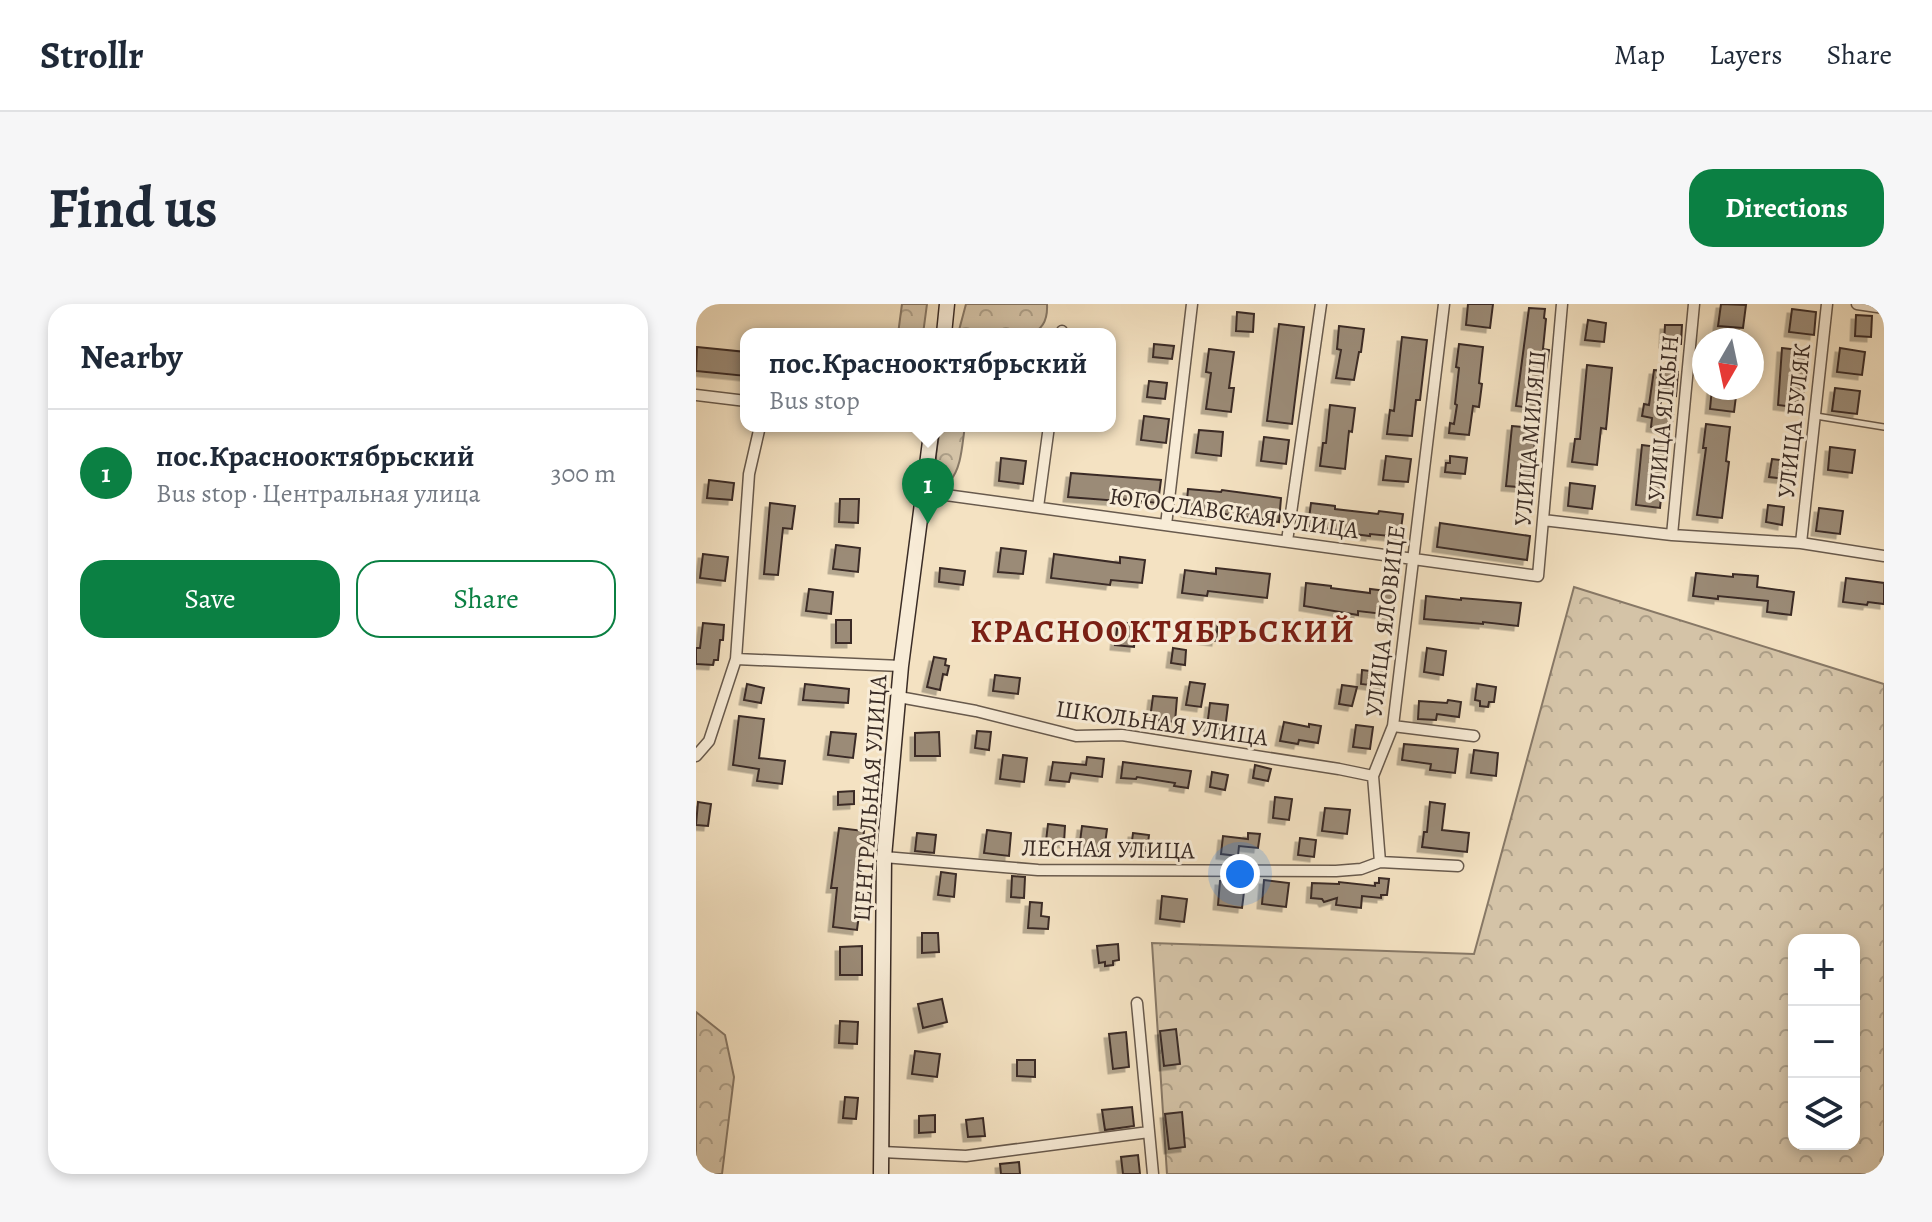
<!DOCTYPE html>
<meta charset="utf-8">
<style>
body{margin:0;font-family:Alegreya,serif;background:#f6f6f7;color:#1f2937}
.controls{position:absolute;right:24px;bottom:24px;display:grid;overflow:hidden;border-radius:16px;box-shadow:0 4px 12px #0003}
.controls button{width:72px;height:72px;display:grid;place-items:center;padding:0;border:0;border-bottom:2px solid #e0e1e3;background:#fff;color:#1f2937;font:40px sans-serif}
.compass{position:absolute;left:996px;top:24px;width:72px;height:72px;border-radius:50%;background:#fff;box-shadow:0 4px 12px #0003;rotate:189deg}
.you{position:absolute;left:544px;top:570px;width:28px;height:28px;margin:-20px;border:6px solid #fff;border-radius:50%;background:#1a73e8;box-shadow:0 0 0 12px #1a73e833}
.badge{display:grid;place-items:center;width:52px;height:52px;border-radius:50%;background:#0b8043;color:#fff;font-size:26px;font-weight:700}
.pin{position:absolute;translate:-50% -66px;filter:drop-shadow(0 2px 4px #0008)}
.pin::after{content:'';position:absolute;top:42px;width:28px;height:24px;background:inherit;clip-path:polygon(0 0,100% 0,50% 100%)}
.popup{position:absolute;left:44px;top:24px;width:376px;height:104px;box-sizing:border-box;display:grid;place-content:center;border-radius:16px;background:#fff;filter:drop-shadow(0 2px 6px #0005);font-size:26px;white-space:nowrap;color:#747a83}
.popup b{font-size:30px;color:#1f2937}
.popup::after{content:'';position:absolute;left:50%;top:100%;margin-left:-16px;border:16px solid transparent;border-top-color:#fff}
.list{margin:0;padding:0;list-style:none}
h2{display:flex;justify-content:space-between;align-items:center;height:104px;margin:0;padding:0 32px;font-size:34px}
h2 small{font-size:26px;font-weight:400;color:#747a83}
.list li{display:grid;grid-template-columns:52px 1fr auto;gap:24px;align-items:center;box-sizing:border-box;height:128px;padding:0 32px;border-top:2px solid #e0e1e3}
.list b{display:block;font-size:30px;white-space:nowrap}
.list p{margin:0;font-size:26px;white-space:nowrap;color:#747a83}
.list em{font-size:26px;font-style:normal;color:#747a83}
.actions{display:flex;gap:16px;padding:24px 32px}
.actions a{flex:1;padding:18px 0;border:2px solid #0b8043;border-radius:24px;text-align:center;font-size:28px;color:#0b8043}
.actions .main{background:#0b8043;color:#fff}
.icon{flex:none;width:44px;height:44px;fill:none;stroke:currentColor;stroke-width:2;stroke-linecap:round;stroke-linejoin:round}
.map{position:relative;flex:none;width:1188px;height:870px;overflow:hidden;border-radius:24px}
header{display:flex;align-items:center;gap:48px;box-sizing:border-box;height:112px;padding:0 40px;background:#fff;border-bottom:2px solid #e0e1e3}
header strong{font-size:38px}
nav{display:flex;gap:44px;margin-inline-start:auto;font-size:28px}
.intro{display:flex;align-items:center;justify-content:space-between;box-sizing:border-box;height:192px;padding:0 48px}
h1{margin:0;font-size:56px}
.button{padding:20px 36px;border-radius:24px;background:#0b8043;color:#fff;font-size:28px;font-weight:700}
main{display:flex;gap:48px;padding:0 48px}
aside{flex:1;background:#fff;border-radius:24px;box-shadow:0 4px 12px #0003}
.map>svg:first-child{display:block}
.forest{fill:url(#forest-crowns);stroke:#877866;stroke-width:2;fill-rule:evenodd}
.building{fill:#9b8b77;stroke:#3a2c26;stroke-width:2;filter:url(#shadow)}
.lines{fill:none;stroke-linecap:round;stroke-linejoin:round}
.lane-casing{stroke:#685a4d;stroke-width:8}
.street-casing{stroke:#685a4d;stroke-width:13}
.secondary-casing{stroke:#3a2c26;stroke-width:17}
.lane{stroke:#f8ecd7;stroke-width:5}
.street{stroke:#f8ecd7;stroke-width:10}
.secondary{stroke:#f8ecd7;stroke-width:14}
.labels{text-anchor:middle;stroke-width:6;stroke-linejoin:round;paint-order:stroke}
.street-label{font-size:24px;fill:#3a2c26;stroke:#f8ecd7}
.district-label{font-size:32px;font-weight:bold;letter-spacing:2px;fill:#7a1f14;stroke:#f8ecd7}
</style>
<header>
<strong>Strollr</strong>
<nav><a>Map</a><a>Layers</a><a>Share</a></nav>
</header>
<div class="intro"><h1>Find us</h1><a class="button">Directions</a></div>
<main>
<aside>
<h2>Nearby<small></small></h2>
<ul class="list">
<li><span class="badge">1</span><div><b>пос.Краснооктябрьский</b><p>Bus stop · Центральная улица</p></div><em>300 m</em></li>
</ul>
<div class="actions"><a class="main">Save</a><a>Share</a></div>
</aside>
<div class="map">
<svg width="1188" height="870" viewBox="0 0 1188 870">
<defs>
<pattern id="forest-crowns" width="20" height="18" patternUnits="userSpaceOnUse" patternTransform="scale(2)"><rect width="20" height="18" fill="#d4c3a7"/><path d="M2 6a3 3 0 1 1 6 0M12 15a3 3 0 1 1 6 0" fill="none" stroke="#ad9f88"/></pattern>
<filter id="shadow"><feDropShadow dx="-4.5" dy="4.5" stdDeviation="0" flood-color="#0004"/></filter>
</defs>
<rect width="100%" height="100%" fill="#f4e2c2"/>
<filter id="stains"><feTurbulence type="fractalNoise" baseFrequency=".0025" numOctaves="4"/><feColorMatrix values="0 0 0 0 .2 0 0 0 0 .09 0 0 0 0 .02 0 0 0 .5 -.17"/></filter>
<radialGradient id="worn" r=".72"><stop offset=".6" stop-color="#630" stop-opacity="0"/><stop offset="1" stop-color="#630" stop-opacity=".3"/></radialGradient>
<path class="forest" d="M206,0H231L227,30H202Z
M270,0H351C353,36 321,35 295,26L284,30H262Z
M245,122H269C266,140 266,163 254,177L244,174C236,157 242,139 245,122Z
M878,283L1188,380V870H471L456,639L778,650ZM1098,636H1158V840H1098Z
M0,708L29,731L38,773L26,870H0Z"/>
<path class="building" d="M772,0H797L794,24L770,21Z
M1025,0L1050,1L1047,24L1022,22Z
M833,4L849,5L848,14L850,15L847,45L853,46L844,105L820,102Z
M1096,5L1120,8L1118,31L1093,28Z
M541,8L558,10L557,28L540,27Z
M1160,11L1176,12L1175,33L1159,32Z
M892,16L910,19L908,38L889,36Z
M583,20L608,23L596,120L571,117Z
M969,21H986L985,40L968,39Z
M643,22L668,25L665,48H663L658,76L640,74L645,46L641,45Z
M706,33L731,36L724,96H720L716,132L691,130L694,106L698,107Z
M458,40L478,42L476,55L457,53Z
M763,40L787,43L783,79L786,80L783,103L777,102L773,131L753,129L754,119L758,120L761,101L759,100L763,64L760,63Z
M1,43L50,48V72L0,67Z
M1086,44L1111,47L1106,104L1082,101Z
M1144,44L1169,48L1166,71L1141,68Z
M513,45L538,48L533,84H538L535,108L510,105L515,69L510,68Z
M891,61L916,64L910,125L905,124L901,161L876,158L879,135H884Z
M958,66L982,68L980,92L966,90L963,109L977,111L975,126L955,123L956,114L946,112L948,100L953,101Z
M453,77L471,79L469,95L451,93Z
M1016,84H1041L1038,108L1014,105Z
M1139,84L1164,87L1161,110L1136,107Z
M634,101L659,104L656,128L653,127L649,165L624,162L627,139H630Z
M448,112L473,115L470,139L445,136Z
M1010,120L1034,123L1030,157L1033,158L1026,214L1001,211L1010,144H1007Z
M816,122L840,124L835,184L810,182Z
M503,126L527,128L525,152L500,149Z
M568,133L593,136L590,160L565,157Z
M946,141L970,144L964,204L940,201Z
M1134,143L1159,146L1156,169L1132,166Z
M690,152L715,155L712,178L687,176Z
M754,152L771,154L769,170L749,168L750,159H754Z
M305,154L330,157L327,180L303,177Z
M1076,155L1093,157L1091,175L1073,173Z
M375,169L465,176L462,199L423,195V197L372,193Z
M13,176L38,179L36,196L11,194Z
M874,179L899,182L896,205L872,202Z
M492,185L525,188L526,186L585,194L583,218L514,208V211L490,208Z
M144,195H163L162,219L143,218Z
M74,199L99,202L96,225L87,224L82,271L68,270Z
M615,199L639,202V205L682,210L683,207L707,210L704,233L674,230V232L650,229V227L612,222Z
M1072,201L1088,203L1086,221L1070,218Z
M1123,204L1147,207L1144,230L1120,227Z
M744,219L834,232L831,256L741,243Z
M140,241L164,244L162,268L137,265Z
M305,244L330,247L327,270L302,268Z
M7,250L32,253L29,277L4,274Z
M358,250L424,259V253L449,256L446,279L415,276L414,281L355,274Z
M244,264L269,267L267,281L243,278Z
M520,264L574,270L571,294L512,287L511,292L486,289L489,266L520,270Z
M1000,269L1037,273V270L1062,272L1061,283L1098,288L1095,311L1071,308L1072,297L1022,292V295L997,292Z
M1150,274L1188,279V300L1172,298L1171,301L1147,298Z
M610,279L635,282V284L674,289V285L699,288L696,311L662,307V311L608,302Z
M113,285L137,288L135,310L110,307Z
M730,292L765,296V294L825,299L822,322L787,318V320L728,315Z
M140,316H155V339H140Z
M507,316L522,318L520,337L505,335Z
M422,318L440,320L438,343L419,341Z
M7,319L28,321L27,336H24L22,356H18L17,361L0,360V344H4Z
M477,344L490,346L489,361L475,359Z
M731,344L750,347L747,371L728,368Z
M238,353L250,355L249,361L253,362L251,371L247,370L244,386L231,383Z
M666,366L691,369L689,383L665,380Z
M299,371L324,374L322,390L297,387Z
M494,378L509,380L505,403L490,401Z
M51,380L68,384L65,399L48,396Z
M109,380L153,385L152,399L107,396Z
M781,380L800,383L798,398H793L792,403L784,402V397L779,396Z
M646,381L661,383L656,402L643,400Z
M457,392L481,394L479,418L454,415Z
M752,396L765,398L763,413L741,410L740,416L722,415L723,397L751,399Z
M514,399L532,401L529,425L511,423Z
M43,412L68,415L63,454L89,457L86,480L61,477L63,465L37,461Z
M588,418L613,423V420L625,422L622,439L603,436L602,440L584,437Z
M660,421L677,423L674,445L657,443Z
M281,427L295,428L293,446L279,444Z
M135,428L160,430L157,454L132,451Z
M243,428L244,452H219V429Z
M708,440L762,445L759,469L734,466L735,460L706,456Z
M778,446L802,449L800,472L775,469Z
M307,451L331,454L328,478L304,475Z
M391,453L408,455L406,473L375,469L373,478L354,476L357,458L390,461Z
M427,458L495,467L492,484L478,482L479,479L441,473L440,475L425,474Z
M559,461L575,465L572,477L557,474Z
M516,468L532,471L529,486L514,483Z
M158,487V500L142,501V488Z
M579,493L596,495L593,516L577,514Z
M2,498L15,500L12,522L0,521Z
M734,498L749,500L746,526L773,529L771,548L726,543L728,528H731Z
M629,504L654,506L651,530L626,527Z
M352,520L369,522L368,539L350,537Z
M386,522L411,525L408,548L383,546Z
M143,524L168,527L158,602L164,603L161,626L137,623L141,584H135Z
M291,526L315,529L313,552L288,549Z
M221,529L240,531L238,549L219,547Z
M437,529L453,531L451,547L435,545Z
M552,529L564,530L562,544L543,542L542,552L525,550L527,532L552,535Z
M604,534L620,536L618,553L602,551Z
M245,568L260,570L258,593L242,591Z
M316,572L329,573L328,594L315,593Z
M683,574L693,575L691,591H685V594L666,592L665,604L640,601L641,594L628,598L626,595L615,594L616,579L643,580V578L679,582V579H683Z
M568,576L593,579L590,603L566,600Z
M524,577L549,580L546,604L522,601Z
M466,592L491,595L488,618L464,615Z
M334,598L346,599L345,612L353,613L352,625L332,624Z
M226,629H242L243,648L226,649Z
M422,640L423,656L417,657V661L409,662V658L403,659L401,642Z
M166,642V671H144V643Z
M246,695L251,718L227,724L222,700Z
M144,717L162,718L161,740L143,739Z
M480,725L484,760L468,762L464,727Z
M430,728L433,763L417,765L413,730Z
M219,747L244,750L241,773L216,770Z
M321,756H339V773L321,772Z
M149,793L162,794L160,815L147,814Z
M436,803L438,822L409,826L406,806Z
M486,808L489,843L473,845L469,810Z
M239,811V828L223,829V812Z
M287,814L289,832L272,833L270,816Z
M442,851L444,870H427L425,853Z
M323,858L324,870H305L304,860Z"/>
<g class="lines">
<defs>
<path id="lane" d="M1120,112L1188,123"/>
<path id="street" d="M1161,0L1188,4
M366,30V27
M0,91L50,97
M228,188L842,272L866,0
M342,203L353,122
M847,216L976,231L1105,239L1188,252
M470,221L496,0
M976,231L998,0
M591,237L625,0
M1105,239L1131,0
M40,355L205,362
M203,393L280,407L380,432L426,431L643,465L677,472
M697,422L778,432
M0,452L13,437L40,355L53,170L64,122
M188,553L342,566L640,567L665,565L684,558L762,562
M684,558L677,472L697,422L748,0
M441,699L457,870
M186,848L270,852L453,828"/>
<path id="secondary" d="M248,30L251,0
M185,870L188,553L205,362L236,122"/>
</defs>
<use href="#lane" class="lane-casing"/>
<use href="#street" class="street-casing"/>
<use href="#secondary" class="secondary-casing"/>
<use href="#lane" class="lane"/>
<use href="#street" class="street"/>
<use href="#secondary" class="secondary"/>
</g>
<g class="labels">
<g class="street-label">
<text transform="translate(967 114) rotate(-85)" y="8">УЛИЦА ЯЛКЫН</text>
<text transform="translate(1098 117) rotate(-84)" y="8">УЛИЦА БУЛЯК</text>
<text transform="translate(834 134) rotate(-85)" y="8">УЛИЦА МИЛЯШ</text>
<text transform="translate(538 209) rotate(8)" y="8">ЮГОСЛАВСКАЯ УЛИЦА</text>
<text transform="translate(689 317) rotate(-83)" y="8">УЛИЦА ЯЛОВИЦЕ</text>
<text transform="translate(466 419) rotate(8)" y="8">ШКОЛЬНАЯ УЛИЦА</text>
<text transform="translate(174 494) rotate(-86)" y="8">ЦЕНТРАЛЬНАЯ УЛИЦА</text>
<text transform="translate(412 545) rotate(1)" y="8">ЛЕСНАЯ УЛИЦА</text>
</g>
<g class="district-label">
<text x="467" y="338">КРАСНООКТЯБРЬСКИЙ</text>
</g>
</g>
<rect width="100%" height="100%" filter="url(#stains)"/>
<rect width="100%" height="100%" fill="url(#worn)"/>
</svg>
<div class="controls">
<button>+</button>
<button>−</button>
<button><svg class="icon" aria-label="layers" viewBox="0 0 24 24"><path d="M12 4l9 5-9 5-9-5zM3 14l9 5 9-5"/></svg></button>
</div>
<svg class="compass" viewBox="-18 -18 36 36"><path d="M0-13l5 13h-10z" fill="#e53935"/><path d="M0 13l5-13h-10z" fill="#747a83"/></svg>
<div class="you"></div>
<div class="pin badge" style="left:232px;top:220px">1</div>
<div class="popup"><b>пос.Краснооктябрьский</b>Bus stop</div>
</div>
</main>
